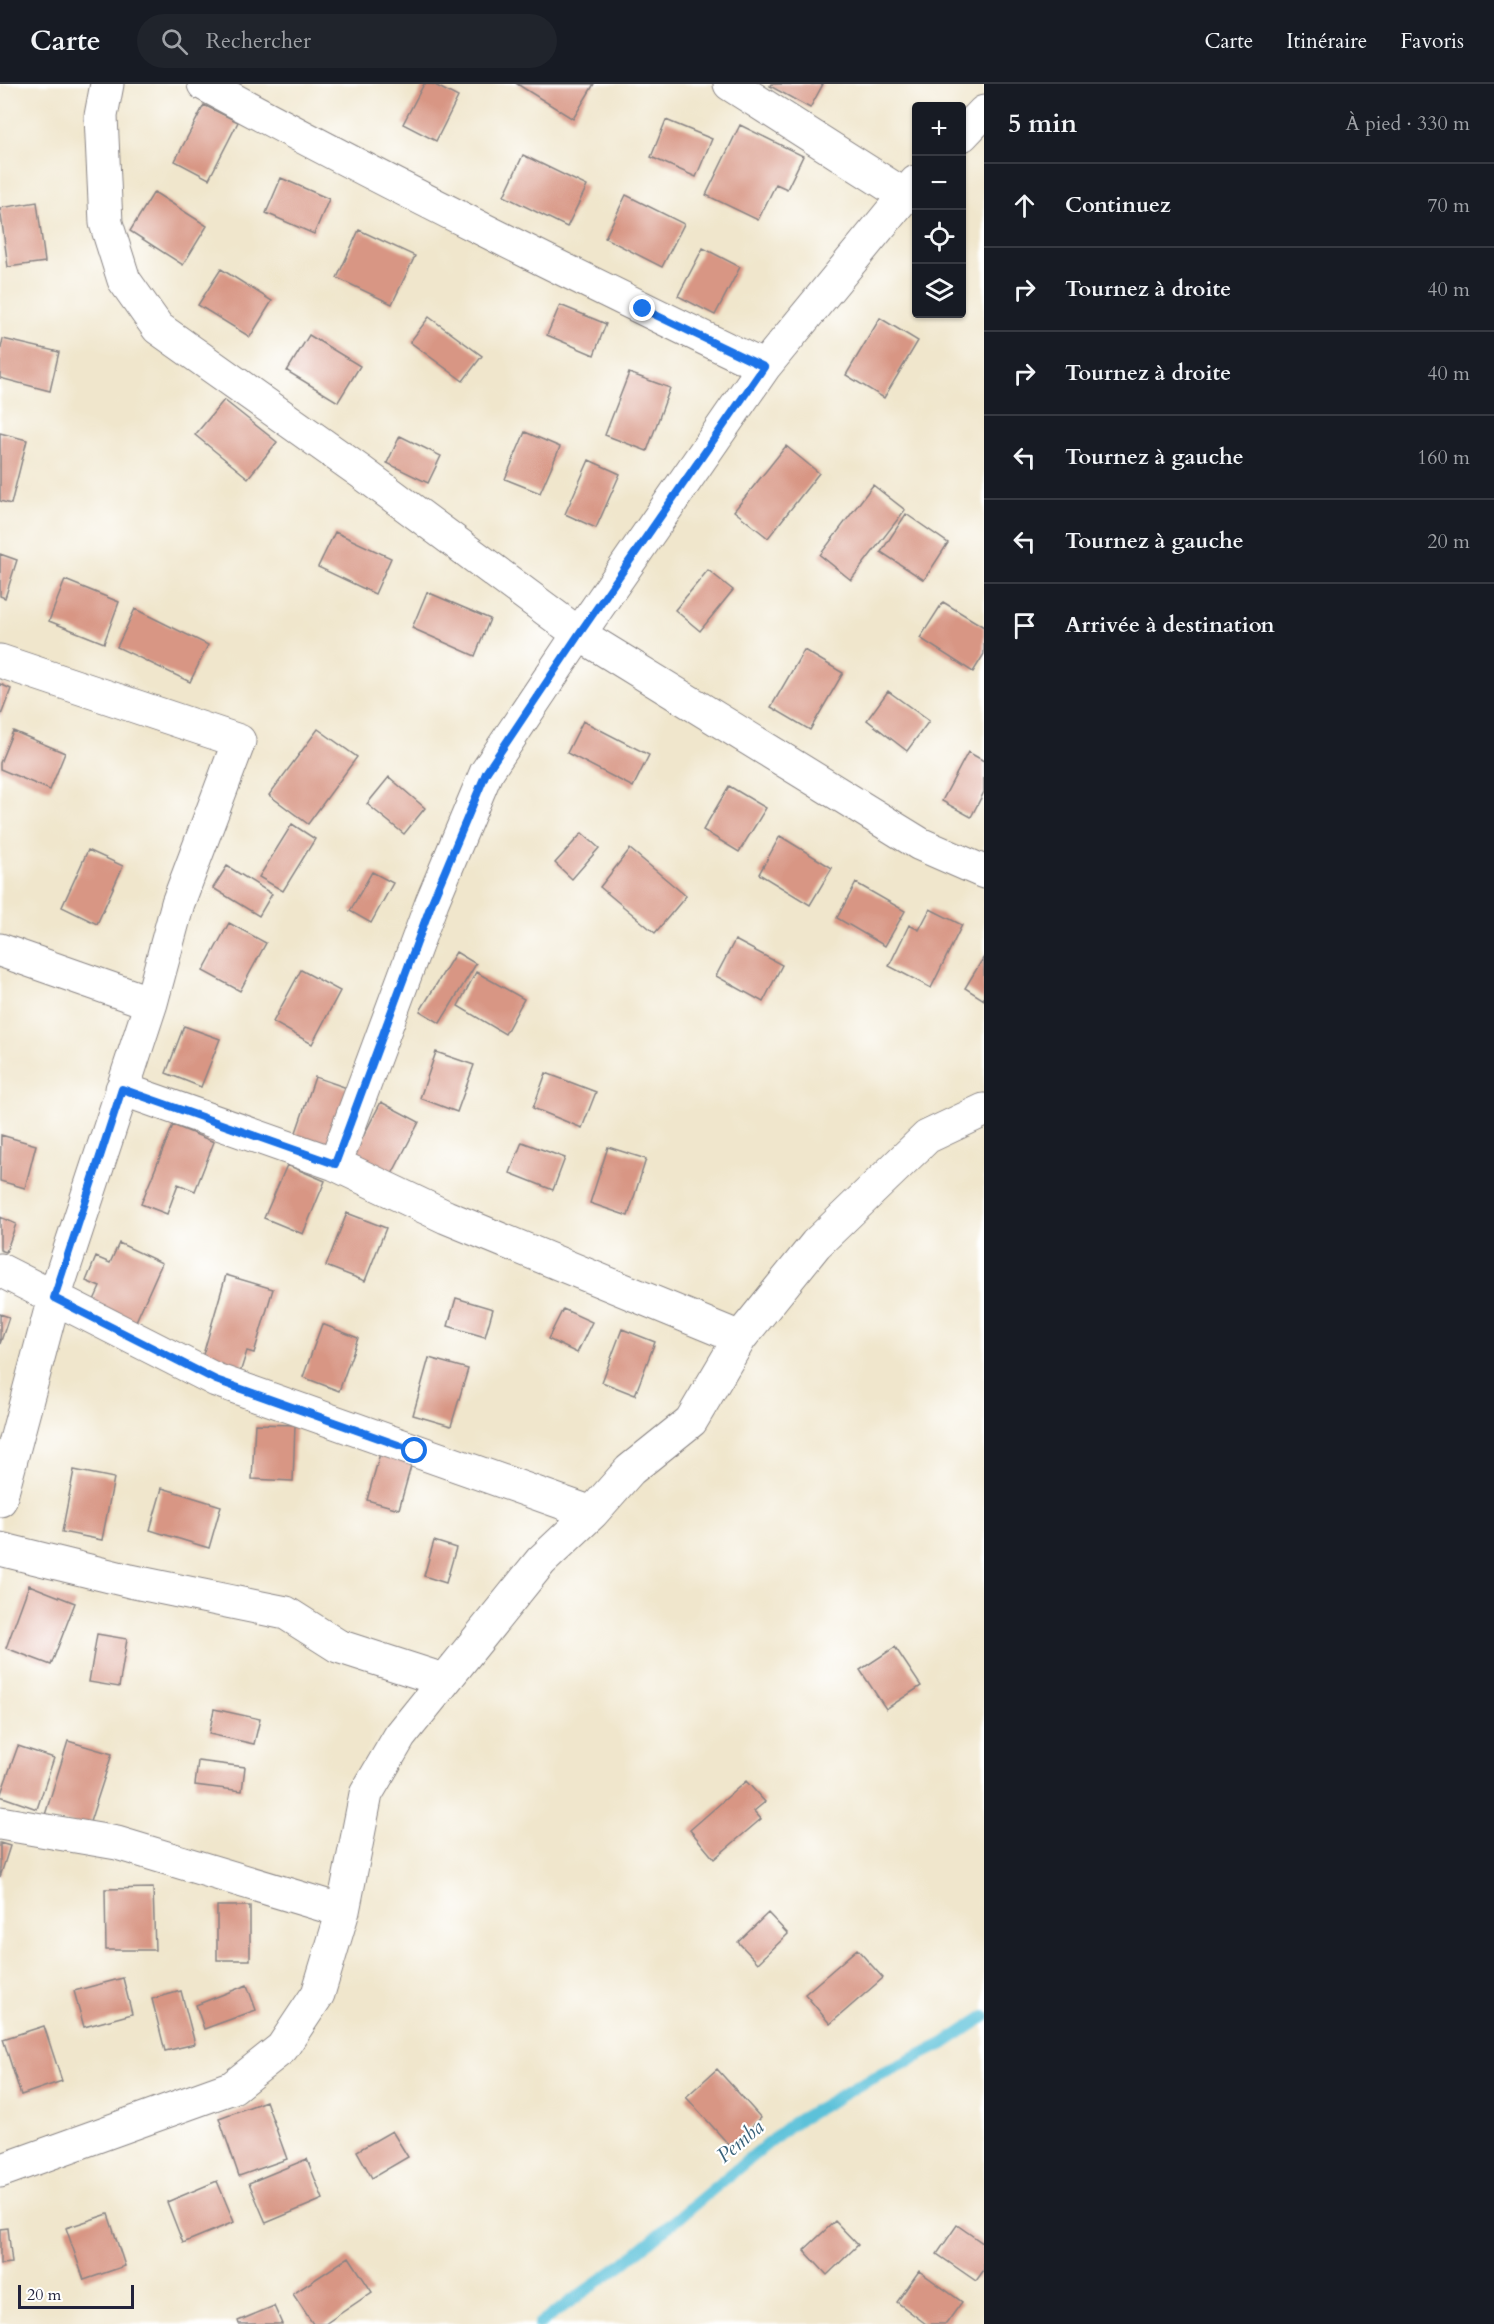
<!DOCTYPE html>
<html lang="fr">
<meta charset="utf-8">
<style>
body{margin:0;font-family:Cardo,serif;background:#20242c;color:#f1f3f6}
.controls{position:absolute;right:18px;top:18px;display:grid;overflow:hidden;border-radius:6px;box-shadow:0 2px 4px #0004}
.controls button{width:54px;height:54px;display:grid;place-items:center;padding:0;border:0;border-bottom:2px solid #363941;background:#171b24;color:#f1f3f6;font:30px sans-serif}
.scale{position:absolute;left:18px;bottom:15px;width:116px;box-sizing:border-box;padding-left:6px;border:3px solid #22223b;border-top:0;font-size:16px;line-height:21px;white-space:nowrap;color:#22223b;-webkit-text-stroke:4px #fff;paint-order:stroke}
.stop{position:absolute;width:18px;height:18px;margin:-14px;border:4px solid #1a73e8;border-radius:50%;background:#fff}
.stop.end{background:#1a73e8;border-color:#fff;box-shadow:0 2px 6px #0008}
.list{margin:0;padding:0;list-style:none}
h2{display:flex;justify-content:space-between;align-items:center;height:78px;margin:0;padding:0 24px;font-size:26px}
h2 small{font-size:20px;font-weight:400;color:#9ea1a6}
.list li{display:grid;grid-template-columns:39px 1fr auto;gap:18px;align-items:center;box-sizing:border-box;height:84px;padding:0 24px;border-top:2px solid #363941}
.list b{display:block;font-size:22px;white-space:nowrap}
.list em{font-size:20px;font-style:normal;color:#9ea1a6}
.icon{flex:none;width:33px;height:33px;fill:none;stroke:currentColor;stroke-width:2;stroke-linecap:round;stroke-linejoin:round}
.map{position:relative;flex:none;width:984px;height:2240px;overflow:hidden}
header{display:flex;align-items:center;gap:36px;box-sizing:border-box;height:84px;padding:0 30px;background:#171b24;border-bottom:2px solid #363941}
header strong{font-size:28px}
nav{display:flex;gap:33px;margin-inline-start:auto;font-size:21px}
.search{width:420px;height:54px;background:#20242c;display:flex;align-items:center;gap:15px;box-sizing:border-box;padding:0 21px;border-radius:33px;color:#9ea1a6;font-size:22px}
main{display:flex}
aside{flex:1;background:#171b24}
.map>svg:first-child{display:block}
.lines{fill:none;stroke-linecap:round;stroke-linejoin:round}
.stream{stroke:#5cc1d9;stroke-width:12}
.building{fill:#d89684}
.minor-casing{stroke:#898484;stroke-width:35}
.minor{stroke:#fff;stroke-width:33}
.route{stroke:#1a73e8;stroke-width:8}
.labels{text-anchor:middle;stroke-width:4.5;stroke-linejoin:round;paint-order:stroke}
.water-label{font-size:21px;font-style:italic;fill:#39627a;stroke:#fff}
</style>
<header>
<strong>Carte</strong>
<div class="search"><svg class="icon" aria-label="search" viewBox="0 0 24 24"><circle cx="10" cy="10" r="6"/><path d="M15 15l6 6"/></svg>Rechercher</div>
<nav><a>Carte</a><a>Itinéraire</a><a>Favoris</a></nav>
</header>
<main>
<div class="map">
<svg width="984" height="2240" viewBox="0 0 984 2240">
<rect width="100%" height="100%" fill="#fff"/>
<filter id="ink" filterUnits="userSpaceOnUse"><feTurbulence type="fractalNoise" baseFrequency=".0167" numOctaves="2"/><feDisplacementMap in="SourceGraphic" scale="12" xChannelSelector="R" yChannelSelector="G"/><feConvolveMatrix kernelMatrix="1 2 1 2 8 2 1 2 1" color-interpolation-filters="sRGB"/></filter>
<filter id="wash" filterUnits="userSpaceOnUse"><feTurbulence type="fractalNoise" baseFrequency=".008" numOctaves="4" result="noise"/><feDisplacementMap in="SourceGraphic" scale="24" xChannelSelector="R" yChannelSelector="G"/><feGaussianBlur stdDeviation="1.35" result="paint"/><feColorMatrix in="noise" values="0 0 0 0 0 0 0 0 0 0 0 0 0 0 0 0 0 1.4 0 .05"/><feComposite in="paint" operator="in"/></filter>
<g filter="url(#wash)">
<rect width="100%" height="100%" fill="#f0e6cc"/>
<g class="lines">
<path class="stream" d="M539,2240L624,2179L790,2041L859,2001L943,1960L984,1933"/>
</g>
<g id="blocks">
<path class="building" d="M424,0H433L458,13L436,57L403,40Z
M517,0H594L573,35Z
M771,0H823L810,24L770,2Z
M204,21L238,38L209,95L175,77Z
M666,36L712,55L696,93L651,73Z
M740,41L803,72L787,105L776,100L758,136L706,111Z
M523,71L587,102L567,143L504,112Z
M281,94L329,115L314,150L266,129Z
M154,108L207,142L183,181L130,147Z
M626,111L684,140L662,183L605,154Z
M37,118L45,178L8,183L0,124Z
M359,146L415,172L392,220L337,194Z
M703,164L740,183L715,231L678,212Z
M221,185L272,217L250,253L198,221Z
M560,221L606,240L594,271L547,251Z
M429,233L482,272L463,297L410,258Z
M880,234L918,257L884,314L846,291Z
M309,251L360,282L338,318L287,287Z
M3,255L59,268L50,307L0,294V268Z
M629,289L670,304L647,367L605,351Z
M224,316L277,358L248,394L195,351Z
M525,348L560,363L540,409L505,395Z
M0,349L27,356L11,420L0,417Z
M400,352L441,372L428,399L387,379Z
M786,362L819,389L768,454L734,427Z
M589,376L620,390L596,444L565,430Z
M873,401L905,426L851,496L820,471Z
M906,430L948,459L924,496L881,468Z
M335,448L391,474L375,510L318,483Z
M0,470L17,476L5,514L0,512Z
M708,486L733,506L700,547L675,526Z
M65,496L119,518L104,559L49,537Z
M427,508L490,535L475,572L412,544Z
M943,518L984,543V570L973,588L920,554Z
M135,525L208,561L190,598L117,563Z
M804,566L843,589L810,646L771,623Z
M0,600L11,605L0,634Z
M888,607L929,637L907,667L867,636Z
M583,637L649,671L633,703L567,669Z
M318,645L357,673L308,740L269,711Z
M13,647L65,669L50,706L0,685V679Z
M968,668L984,677V708L971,733L942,717Z
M389,693L425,724L404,750L367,720Z
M729,702L766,724L739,768L703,746Z
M292,740L315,755L283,807L259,793Z
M582,749L599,764L572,795L555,779Z
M780,752L832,784L810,821L759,790Z
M630,765L686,812L655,849L600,803Z
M88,766L123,782L97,840L62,823Z
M227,782L272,810L259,832L213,804Z
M372,788L393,799L371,839L350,827Z
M856,799L905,827L885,862L837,834Z
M930,825L962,841L931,904L889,882L909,841L919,846Z
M229,839L266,859L240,907L203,887Z
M735,856L782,881L763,918L716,892Z
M456,868L476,880L440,939L420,927Z
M984,873V916L965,904Z
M301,886L340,907L312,960L273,938Z
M476,888L524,915L505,950L458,922Z
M184,942L220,955L201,1003L166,989Z
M436,968L474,981L457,1028L420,1014Z
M546,989L596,1008L582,1044L533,1024Z
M315,993L350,1005L328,1069L293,1057Z
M381,1018L419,1038L388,1098L350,1078Z
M173,1041L214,1058L195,1107L178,1100L167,1130L141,1120Z
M1,1051L36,1061L25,1104L0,1097Z
M522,1058L565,1074L553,1106L510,1089Z
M608,1063L646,1075L628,1132L590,1119Z
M287,1081L325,1097L303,1150L264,1134Z
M347,1129L386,1144L365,1197L326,1182Z
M0,1133L16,1140L6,1168L0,1166Z
M119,1159L162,1179L133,1244L90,1225L100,1203L86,1197L96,1173L110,1179Z
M226,1191L273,1205L254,1269L247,1267L239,1292L200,1281Z
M456,1214L493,1225L485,1253L448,1242Z
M563,1225L592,1238L577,1269L548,1255Z
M0,1230L9,1233L0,1260Z
M322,1240L358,1254L339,1307L303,1293Z
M622,1245L655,1258L635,1311L602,1298Z
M429,1274L468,1285L451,1342L413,1331Z
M255,1340L295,1341L293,1397L252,1395Z
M381,1366L413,1375L399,1425L367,1416Z
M74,1386L114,1394L102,1456L62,1448Z
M162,1404L221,1422L209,1464L150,1446Z
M434,1457L456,1464L446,1499L424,1492Z
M29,1501L75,1519L51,1581L6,1564Z
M97,1550L127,1555L119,1603L89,1598Z
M895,1563L921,1602L886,1625L860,1586Z
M214,1625L260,1635L254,1660L209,1650Z
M68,1657L112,1670L88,1744L45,1731Z
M18,1662L54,1674L37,1725L0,1712Z
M198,1677L245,1683L242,1707L195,1701Z
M746,1697L765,1718L754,1727L761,1735L714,1775L690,1746Z
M0,1759L10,1762L0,1793Z
M153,1804L155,1866H106L105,1805Z
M217,1822H250V1876H217Z
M768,1829L788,1850L758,1879L738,1858Z
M857,1865L883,1894L830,1940L805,1910Z
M123,1894L132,1930L84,1943L74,1907Z
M247,1901L256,1926L204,1945L196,1921Z
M181,1907L195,1960L165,1967L152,1915Z
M44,1942L62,1997L21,2011L3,1955Z
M717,1985L761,2034L730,2062L686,2013Z
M266,2017L287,2075L239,2092L219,2034Z
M392,2047L408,2073L372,2094L357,2067Z
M307,2075L323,2115L266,2139L249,2099Z
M217,2097L234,2138L183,2159L167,2118Z
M108,2130L125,2182L84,2196L66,2144Z
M835,2137L858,2161L827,2191L804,2166Z
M957,2141L984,2160V2186L976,2197L937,2170Z
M8,2144L12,2179L0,2180V2145Z
M349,2173L372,2208L325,2240H313L293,2210Z
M919,2187L962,2218L946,2240H926L897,2218Z
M274,2222L282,2240H239L238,2237Z"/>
</g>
</g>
<g filter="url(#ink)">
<use href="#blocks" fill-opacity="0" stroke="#898484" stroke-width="1.5"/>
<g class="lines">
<defs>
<path id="minor" d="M107,0L101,32L106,139L124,196L158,244L361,388L579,550L920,760L984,788
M204,0C388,100 575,192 764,283
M730,0L904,111
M962,51L984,28
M0,577L239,657L178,819L151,919L54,1214L0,1416
M0,866L151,919
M122,1005L335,1080L446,1133L740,1254
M335,1080L432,818L486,689L579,550L764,283L916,98
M0,1186L216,1296L592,1429
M0,1465L130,1497L286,1529L338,1562L443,1596
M0,1739L117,1759L343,1827
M0,2087L233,2003L282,1964L318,1910L343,1827L366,1710L400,1652L541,1477L592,1429L630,1386L691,1337L740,1254L816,1160L927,1053L984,1026"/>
</defs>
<use href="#minor" class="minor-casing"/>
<use href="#minor" class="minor"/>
</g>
</g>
<g class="lines" filter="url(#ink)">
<path class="route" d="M415,1367L216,1296L54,1214L122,1005L335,1080L432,818L486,689L579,550L764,283L643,225"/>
</g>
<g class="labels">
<g class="water-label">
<text transform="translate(740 2057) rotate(-40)" y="7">Pemba</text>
</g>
</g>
</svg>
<div class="controls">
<button>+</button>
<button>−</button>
<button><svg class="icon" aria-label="locate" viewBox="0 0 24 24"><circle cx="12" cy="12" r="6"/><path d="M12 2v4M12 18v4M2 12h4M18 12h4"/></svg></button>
<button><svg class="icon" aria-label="layers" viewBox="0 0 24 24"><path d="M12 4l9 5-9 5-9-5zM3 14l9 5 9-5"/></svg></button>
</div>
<div class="scale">20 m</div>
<div class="stop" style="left:415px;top:1367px"></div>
<div class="stop end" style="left:643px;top:225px"></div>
</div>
<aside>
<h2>5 min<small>À pied · 330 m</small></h2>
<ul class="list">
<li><svg class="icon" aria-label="ahead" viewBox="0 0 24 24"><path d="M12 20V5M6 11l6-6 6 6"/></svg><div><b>Continuez</b></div><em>70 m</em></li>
<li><svg class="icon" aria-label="right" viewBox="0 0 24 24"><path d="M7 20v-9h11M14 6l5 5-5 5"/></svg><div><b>Tournez à droite</b></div><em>40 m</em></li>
<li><svg class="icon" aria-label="right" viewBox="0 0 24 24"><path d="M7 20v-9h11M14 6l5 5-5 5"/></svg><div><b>Tournez à droite</b></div><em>40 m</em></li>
<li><svg class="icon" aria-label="left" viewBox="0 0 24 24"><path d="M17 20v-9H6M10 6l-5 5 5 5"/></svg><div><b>Tournez à gauche</b></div><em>160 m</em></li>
<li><svg class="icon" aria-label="left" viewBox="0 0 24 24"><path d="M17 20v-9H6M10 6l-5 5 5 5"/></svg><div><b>Tournez à gauche</b></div><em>20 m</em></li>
<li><svg class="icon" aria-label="arrive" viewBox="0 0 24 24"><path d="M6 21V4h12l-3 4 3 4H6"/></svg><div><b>Arrivée à destination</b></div></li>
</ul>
</aside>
</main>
